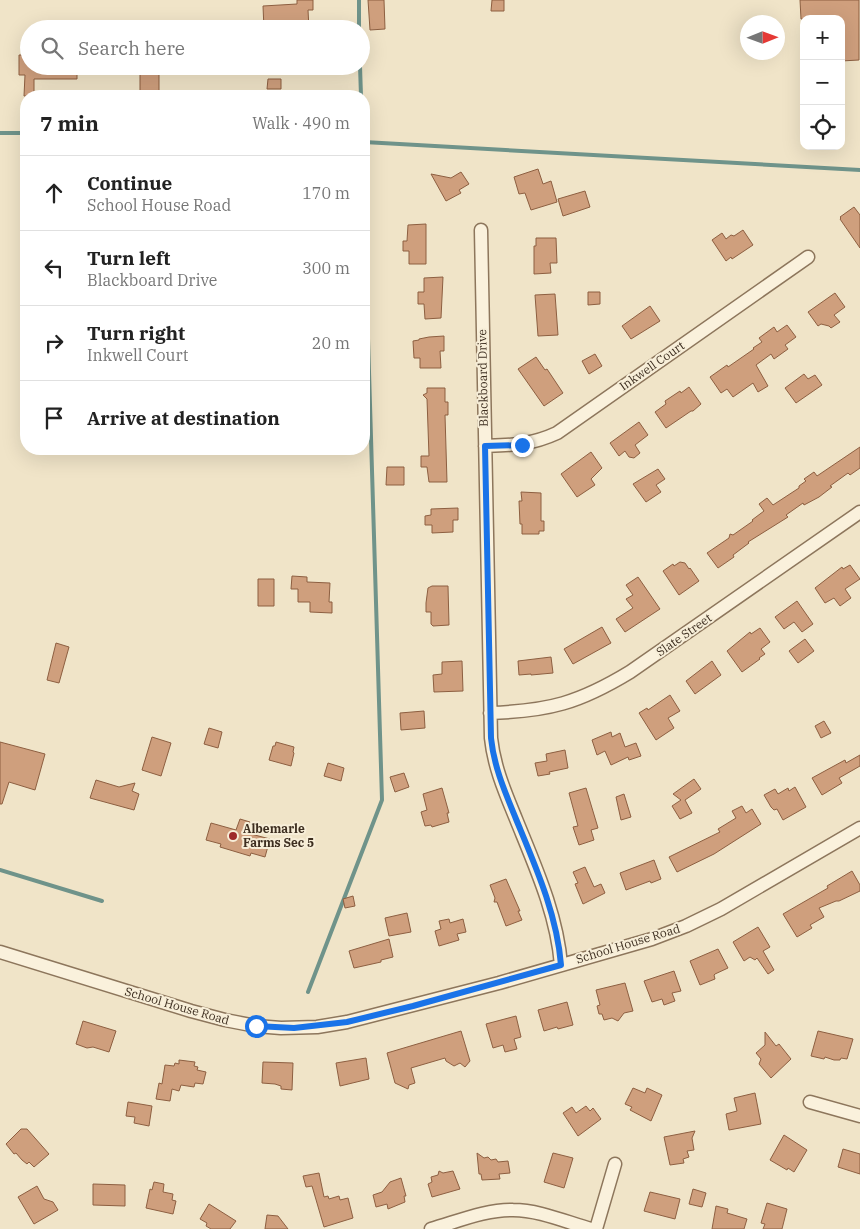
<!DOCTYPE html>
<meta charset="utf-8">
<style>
body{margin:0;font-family:"IBM Plex Serif",serif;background:#f6f6f6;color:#222}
.controls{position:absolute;right:15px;top:15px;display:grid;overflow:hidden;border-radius:10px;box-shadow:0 5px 20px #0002}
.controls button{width:45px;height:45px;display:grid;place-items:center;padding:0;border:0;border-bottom:1px solid #e0e0e0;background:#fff;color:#222;font:25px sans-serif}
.compass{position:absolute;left:740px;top:15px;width:45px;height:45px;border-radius:50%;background:#fff;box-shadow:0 5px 20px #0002;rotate:89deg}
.stop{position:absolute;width:15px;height:15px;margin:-11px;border:4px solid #1a73e8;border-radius:50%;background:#fff}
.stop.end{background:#1a73e8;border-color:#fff;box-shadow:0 1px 5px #0008}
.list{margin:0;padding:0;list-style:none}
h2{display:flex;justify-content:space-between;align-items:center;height:65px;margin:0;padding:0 20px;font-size:21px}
h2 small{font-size:16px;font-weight:400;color:#767676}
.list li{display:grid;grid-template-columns:32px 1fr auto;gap:15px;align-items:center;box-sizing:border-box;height:75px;padding:0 20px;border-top:1px solid #e0e0e0}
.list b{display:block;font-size:19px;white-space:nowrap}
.list p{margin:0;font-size:16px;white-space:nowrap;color:#767676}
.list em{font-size:16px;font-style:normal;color:#767676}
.icon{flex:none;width:28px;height:28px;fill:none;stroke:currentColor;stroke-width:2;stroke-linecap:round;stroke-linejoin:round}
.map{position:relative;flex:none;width:860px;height:1229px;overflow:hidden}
.search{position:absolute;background:#fff;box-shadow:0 5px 20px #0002;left:20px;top:20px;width:350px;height:55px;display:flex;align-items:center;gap:12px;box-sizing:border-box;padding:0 18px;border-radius:28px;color:#767676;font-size:19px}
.panel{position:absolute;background:#fff;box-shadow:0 5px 20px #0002;left:20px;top:90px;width:350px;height:365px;border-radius:20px}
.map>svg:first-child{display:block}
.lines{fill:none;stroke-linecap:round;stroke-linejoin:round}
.stream{stroke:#6f938a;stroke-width:4}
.building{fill:#cf9f7d;stroke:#8d5f41}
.street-casing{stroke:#8d765c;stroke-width:15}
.street{stroke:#faf1dc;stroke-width:12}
.route{stroke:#1a73e8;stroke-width:6}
.poi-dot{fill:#9e2a2b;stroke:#f7eed8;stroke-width:2}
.labels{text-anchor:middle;stroke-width:4;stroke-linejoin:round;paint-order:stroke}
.street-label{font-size:12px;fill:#3d2e20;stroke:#f7eed8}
.poi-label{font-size:12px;font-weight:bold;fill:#3d2e20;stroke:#f7eed8;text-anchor:start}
</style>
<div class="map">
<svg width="860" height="1229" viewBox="0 0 860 1229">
<rect width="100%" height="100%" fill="#f0e4c8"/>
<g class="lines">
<path class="stream" d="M359,0V29
M360,66L361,96
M0,133H26
M364,142L860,170
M0,870L102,901
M308,992L382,800L364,207"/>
</g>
<path class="building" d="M297,0H313V10H308L309,29H264L263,6L297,4Z
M368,0H384L385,29L370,30Z
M492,0H504V11H491Z
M800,0H859V60L841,61V19H801Z
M19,55H29V66H77V79H34V96H24L25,75H19Z
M140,67H159V92H140Z
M268,79H281V89H267Z
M538,169L543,184L551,181L557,202L531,210L525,193L519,194L514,177Z
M461,172L469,184L459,190L461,193L446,201L431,174L451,178Z
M585,191L590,207L563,216L558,199Z
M854,207L860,215V248L840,219L841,218L840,217Z
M426,224V264H409V251H403V241H407L408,225Z
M743,230L753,245L732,259L731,257L726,261L712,240L722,233L726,239L731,235L734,236Z
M536,238H556L557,263H550L551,273L534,274V246H536Z
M443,277L441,318L425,319L424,304H418V292H424V278Z
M588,292H600V304L588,305Z
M835,293L845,307L834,315L840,322L831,328L829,326L821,324L818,326L808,312Z
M555,294L558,335L538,336L535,295Z
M650,306L660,321L631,339L622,326Z
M787,325L796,337L785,345L788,349L774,359L771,354L756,365L768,386L758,392L753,383L733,397L727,389L721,393L710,377L727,365L728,367L754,349L753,348L762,342L759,338L774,327L777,332Z
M444,336V351H440L441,368H420V358H414L413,341L419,340V339L429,337Z
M595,354L602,366L589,374L582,361Z
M536,357L545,370L547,369L563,393L544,406L518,369Z
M804,374L808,379L815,375L822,385L796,403L785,388Z
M689,387L701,404L693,411H691L666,428L655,412L666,404L665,401L680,391L681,393Z
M427,388H445V402H448V415H445L447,482H429L427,467H421V456H429L427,399L423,395L427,393Z
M639,422L648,435L635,445L640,453L634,458L629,457L625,451L619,456L610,443Z
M860,447V468L850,475L848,473L830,486L832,487L819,497L804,505L803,503L786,515L788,517L748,542L749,543L733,555L734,557L718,568L707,553L729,538L730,534L733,535L753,521L752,520L764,511L759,504L767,498L773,505L799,488V486L806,481L804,479L814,472L817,476Z
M591,452L602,468L591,479L595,485L577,497L561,474Z
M387,467H404V485H386Z
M658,469L665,479L656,485L661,492L646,502L633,484Z
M521,492L541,493V521H544V531H539V534H522V524H520L519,501H522Z
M458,508V520H453V532L432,533V525H425V516L431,515V509Z
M680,562L685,563L689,569L690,568L699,581L679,595L663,571L673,564L674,566Z
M850,565L860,579L845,589L851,598L840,606L834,598L825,603L815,588L842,567L843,569Z
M292,576L307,577V582L330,583L329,602H332V613L310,612V602H298V589H291Z
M638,577L660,609L625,632L616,619L633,608L626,599L633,595L626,585Z
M258,579H274V606H258Z
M432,586H448L449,625L433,626L431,624V612H426V603L428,588Z
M797,601L813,624L802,632L794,622L784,629L775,617Z
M602,627L611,643L573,664L564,649Z
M760,628L770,642L761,649L765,654L759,658L760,659L742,672L727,651L750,632L751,634Z
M805,639L814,651L798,663L789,651Z
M56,643L69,647L59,683L47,680Z
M551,657L553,673L531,675V674L519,675L518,661Z
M462,661L463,691L434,692L433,675L442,674V662Z
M712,661L721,675L695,694L686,681Z
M670,695L680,711L668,718L674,728L656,740L639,713L647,708L648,710Z
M424,711L425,728L401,730L400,713Z
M824,721L831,733L821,738L815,726Z
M209,728L222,732L218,748L204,744Z
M611,732L612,737L620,733L625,747L636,743L641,756L629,760L628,757L611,765L605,751L597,755L592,740Z
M152,737L171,743L161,776L142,770Z
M0,742L45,754L35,790L9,782L2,804H0Z
M276,742L294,747L293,752L294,753L291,766L269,760L273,746H275Z
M565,750L568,768L549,772L550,774L538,776L535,763L547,761L546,754Z
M860,755V766L839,778L842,783L822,795L812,778L845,760L846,763Z
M328,763L344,768L341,781L324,776Z
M404,773L409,787L395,792L390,777Z
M694,779L701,789L685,800L692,813L680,819L672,806L681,800L673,794Z
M96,780L119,787L135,783L132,791L139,794L134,810L90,798Z
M795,787L806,807L783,820L777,809L774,810L771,807L764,795L775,789L778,794L788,788L789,791Z
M442,788L449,813H447L449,822L432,827L431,825L425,826L421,812L427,810L423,794Z
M586,788L598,828L591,830L594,840L579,845L573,827L578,826L569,793Z
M624,794L631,817L621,820L616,797Z
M742,806L746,813L752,809L761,824L714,854L677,872L669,857L720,832L718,829L736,818L732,811Z
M240,819L250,822L247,833L270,839L265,857L251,853L250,856L220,847L221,844L206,840L211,823L236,830Z
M654,860L661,879L651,883L650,881L626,890L620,873Z
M585,867L594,887L601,884L605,893L583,904L575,884L578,883L573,872Z
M852,871L860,885V891L839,901H836L819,908L824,917L810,925L812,928L797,937L783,914L828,888L827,886Z
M506,879L520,911H518L522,920L506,926L497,902H494L495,898L490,885Z
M353,896L355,906L345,908L343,899Z
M407,913L411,932L389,936L385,918Z
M449,919L450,923L463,919L466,932L457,934L459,940L439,946L435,931L441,929L439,921Z
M758,927L770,947L763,951L774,970L768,974L757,958L755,960L750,957L744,961L733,942Z
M389,939L393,957L381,960V962L354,968L349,951Z
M718,949L728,968L715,974L714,975L715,979L700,985L690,961Z
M674,971L681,991L672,993L675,1001L664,1005L662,999L652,1002L644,981Z
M625,983L633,1011L624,1013L618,1021L612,1018L604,1020L602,1014H599L597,1006L600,1005L596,990Z
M567,1002L573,1025L558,1029L557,1027L544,1031L538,1010Z
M516,1016L521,1037L514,1039L517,1049L505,1052L503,1045L493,1048L486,1024Z
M83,1021L116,1031L109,1052L93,1047L87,1048L76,1044Z
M461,1031L470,1061L465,1067L460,1063L454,1066L446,1061L445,1058L411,1068L415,1083L409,1085L408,1089L395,1083L387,1053Z
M818,1031L853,1039L847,1059L841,1058L840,1060H834L825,1057L824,1059L811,1056Z
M765,1032L776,1046L779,1044L791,1059L771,1078L759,1064L761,1059L756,1053L765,1045Z
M366,1058L369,1079L340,1086L336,1063Z
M179,1060L195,1062L194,1066L198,1067L197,1070L206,1072L203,1084L195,1083L194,1087L181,1085L179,1091L172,1089L170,1101L156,1099L159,1083L162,1084L165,1065L174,1066L175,1063L179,1064Z
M263,1062L293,1063L292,1090L281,1089V1086L275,1084L262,1083Z
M633,1088L645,1093L647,1088L662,1095L651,1121L630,1110L632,1107L625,1104Z
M755,1093L761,1124L729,1130L726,1114L737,1111L734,1098Z
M128,1102L152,1106L149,1126L134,1123L135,1117L126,1116Z
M586,1106L590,1111L593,1108L601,1119L578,1136L563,1113L572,1107L576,1113Z
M21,1129H27L49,1154L34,1167L29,1162L27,1164L22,1160L16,1153L14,1154L6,1144Z
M695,1131L692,1138L694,1150L687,1151L689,1157L683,1159L684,1163L670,1165L664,1137Z
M784,1135L807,1150L794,1172L788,1168L787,1170L770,1160Z
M843,1149L860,1154V1174L838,1167Z
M477,1153L484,1158L488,1157L491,1160L496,1159L498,1162L508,1161L510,1173L499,1174L500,1179L482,1180L481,1174H479Z
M553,1153L573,1158L564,1188L544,1182Z
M439,1171L443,1173L453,1171L460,1189L432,1197L428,1184L432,1182L431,1177L438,1175Z
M319,1173L324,1197L328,1196L329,1199L339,1196L340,1200L348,1198L353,1218L324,1227L312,1186L306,1187L303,1176Z
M401,1178L406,1196H404L405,1202L388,1209L387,1204L376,1207L373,1195L382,1192L390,1182Z
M154,1182L164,1184L163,1192L173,1194L172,1200L176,1201L173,1214L146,1208L150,1189L152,1190Z
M93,1184L125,1185V1206L93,1205Z
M37,1186L44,1199L53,1202L58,1210L34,1224L18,1197Z
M693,1189L706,1193L702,1207L689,1204Z
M650,1192L680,1199L675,1219L644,1211Z
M767,1203L787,1209L782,1229H763L765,1224L761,1223Z
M209,1204L236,1221L230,1229H211L206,1226L207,1223L200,1219Z
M716,1206L728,1209L727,1213L747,1219L744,1229H712Z
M267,1215L278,1216L288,1229H265Z"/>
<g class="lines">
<defs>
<path id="street" d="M481,230L491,738C494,767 505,792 516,819C535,866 557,914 561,965
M485,446C512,445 531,445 557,433L808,257
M490,713C549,711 579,703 630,672L860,512
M0,952L191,1011L225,1020L256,1026L281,1028L317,1027L347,1022L499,983L652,939L686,926L721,909L860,828
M810,1102L860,1116
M431,1229C456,1222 487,1209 513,1210C539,1210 566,1222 591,1229
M596,1229L615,1164"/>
</defs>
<use href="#street" class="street-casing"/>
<use href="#street" class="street"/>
</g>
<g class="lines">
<path class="route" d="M256,1026L294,1028L347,1022L413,1006L561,965C557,914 535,865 516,819C505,792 494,767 491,738L485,446L522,445"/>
</g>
<circle class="poi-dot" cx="233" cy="836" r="5"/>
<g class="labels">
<g class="street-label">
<text transform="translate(652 366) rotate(-35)" y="4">Inkwell Court</text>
<text transform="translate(483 378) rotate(-91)" y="4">Blackboard Drive</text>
<text transform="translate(684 635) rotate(-35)" y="4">Slate Street</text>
<text transform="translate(628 944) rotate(-17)" y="4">School House Road</text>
<text transform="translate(177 1006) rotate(16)" y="4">School House Road</text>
</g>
<g class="poi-label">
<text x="243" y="833">Albemarle<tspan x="243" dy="14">Farms Sec 5</tspan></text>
</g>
</g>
</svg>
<div class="controls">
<button>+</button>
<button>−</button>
<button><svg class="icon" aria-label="locate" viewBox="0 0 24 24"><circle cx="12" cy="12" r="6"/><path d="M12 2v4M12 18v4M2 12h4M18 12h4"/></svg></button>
</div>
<svg class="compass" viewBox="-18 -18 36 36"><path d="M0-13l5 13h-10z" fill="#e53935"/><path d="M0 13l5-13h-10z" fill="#767676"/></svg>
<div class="stop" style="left:256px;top:1026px"></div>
<div class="stop end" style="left:522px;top:445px"></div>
<div class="search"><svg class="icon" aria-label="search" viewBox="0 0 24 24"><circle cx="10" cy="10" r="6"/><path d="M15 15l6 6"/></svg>Search here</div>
<section class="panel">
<h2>7 min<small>Walk · 490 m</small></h2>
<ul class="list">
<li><svg class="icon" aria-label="ahead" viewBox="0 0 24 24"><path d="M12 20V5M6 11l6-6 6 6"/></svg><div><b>Continue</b><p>School House Road</p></div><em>170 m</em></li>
<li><svg class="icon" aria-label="left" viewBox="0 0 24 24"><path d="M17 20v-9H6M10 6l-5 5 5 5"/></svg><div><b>Turn left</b><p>Blackboard Drive</p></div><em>300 m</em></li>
<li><svg class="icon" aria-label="right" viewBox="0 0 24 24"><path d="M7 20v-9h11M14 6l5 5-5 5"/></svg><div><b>Turn right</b><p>Inkwell Court</p></div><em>20 m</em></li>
<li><svg class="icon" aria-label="arrive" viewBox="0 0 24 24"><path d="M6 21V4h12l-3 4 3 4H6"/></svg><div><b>Arrive at destination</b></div></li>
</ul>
</section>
</div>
